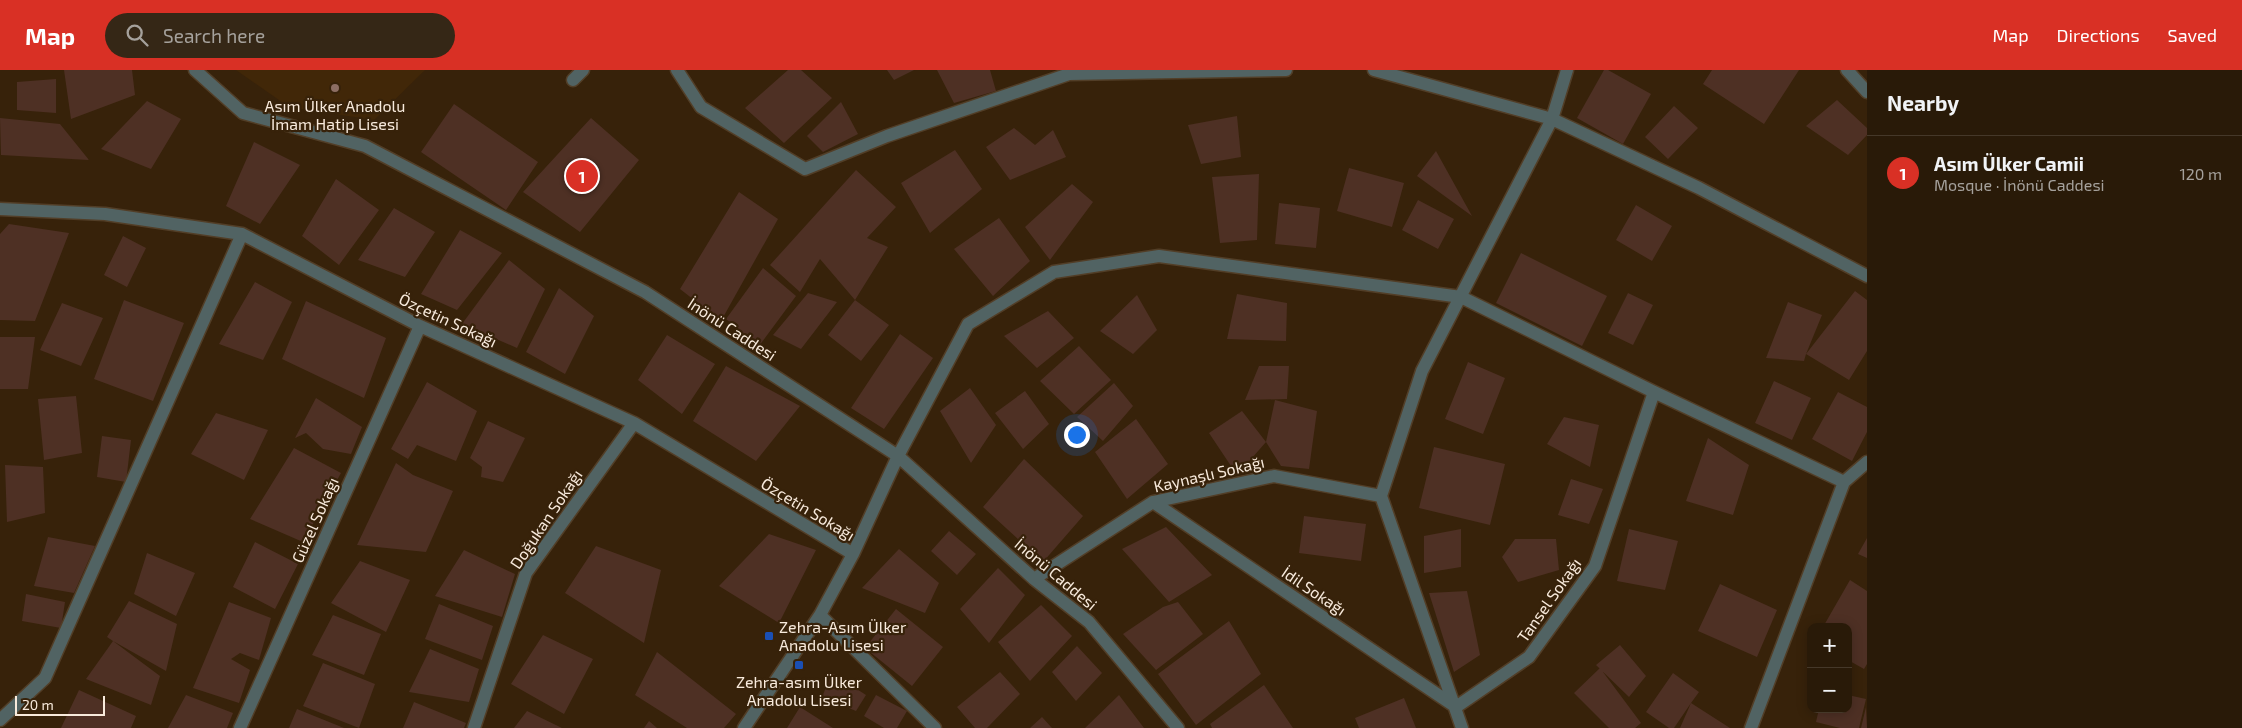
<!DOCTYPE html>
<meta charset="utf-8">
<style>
body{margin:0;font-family:"Exo 2",sans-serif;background:#352716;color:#f1f3f6}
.controls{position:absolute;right:15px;bottom:15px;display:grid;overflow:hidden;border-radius:10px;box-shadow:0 2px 12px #0003}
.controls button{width:45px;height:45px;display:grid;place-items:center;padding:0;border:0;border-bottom:1px solid #453829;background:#291a08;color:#f1f3f6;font:25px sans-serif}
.scale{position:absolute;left:15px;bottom:12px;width:90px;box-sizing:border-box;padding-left:5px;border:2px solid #f8eadc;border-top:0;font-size:14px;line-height:18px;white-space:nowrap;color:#f8eadc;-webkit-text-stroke:4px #37220a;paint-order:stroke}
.you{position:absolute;left:1076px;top:364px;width:18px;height:18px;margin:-12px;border:4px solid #fff;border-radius:50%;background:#1a73e8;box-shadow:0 0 0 8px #1a73e833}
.badge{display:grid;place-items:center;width:32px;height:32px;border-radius:50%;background:#d93025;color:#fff;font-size:16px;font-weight:700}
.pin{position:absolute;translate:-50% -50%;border:2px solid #fff;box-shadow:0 1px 5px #0006}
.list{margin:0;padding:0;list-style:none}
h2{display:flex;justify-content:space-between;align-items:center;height:65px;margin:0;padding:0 20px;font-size:21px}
h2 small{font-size:16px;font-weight:400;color:#a5a19c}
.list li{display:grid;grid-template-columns:32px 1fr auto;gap:15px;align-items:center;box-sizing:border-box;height:75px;padding:0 20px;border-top:1px solid #453829}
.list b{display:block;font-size:19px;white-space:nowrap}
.list p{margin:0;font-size:16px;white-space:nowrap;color:#a5a19c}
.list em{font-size:16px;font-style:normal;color:#a5a19c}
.icon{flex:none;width:28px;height:28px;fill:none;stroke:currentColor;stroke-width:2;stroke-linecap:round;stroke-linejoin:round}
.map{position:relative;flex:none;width:1867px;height:658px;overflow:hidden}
header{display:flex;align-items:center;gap:30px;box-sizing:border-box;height:70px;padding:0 25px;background:#d93025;color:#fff}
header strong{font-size:24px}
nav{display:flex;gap:28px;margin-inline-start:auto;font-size:18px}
.search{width:350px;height:45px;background:#352716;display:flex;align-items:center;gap:12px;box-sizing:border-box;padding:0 18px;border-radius:28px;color:#a5a19c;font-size:19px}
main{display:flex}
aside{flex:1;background:#291a08}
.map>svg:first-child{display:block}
.built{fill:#412708}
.building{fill:#4e3024}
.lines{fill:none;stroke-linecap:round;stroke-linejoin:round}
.minor-casing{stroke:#523e27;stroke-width:15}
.minor{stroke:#516363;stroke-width:12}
.education-dot{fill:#8d6e63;stroke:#37220a;stroke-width:2}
.transit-dot{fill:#1a4fb4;stroke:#37220a;stroke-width:2}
.labels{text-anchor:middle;stroke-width:4.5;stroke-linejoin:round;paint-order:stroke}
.poi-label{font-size:16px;fill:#f8eadc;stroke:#37220a}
.street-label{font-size:16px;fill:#f8eadc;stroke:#37220a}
</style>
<header>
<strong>Map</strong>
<div class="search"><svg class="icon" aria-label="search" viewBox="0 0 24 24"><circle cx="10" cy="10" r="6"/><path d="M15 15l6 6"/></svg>Search here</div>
<nav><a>Map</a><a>Directions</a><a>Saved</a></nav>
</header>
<main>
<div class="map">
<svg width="1867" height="658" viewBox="0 0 1867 658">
<rect width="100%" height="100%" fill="#37220a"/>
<path class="built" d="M236,0H425L374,50L289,37Z"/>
<path class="building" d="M64,0H132L135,25L71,49Z
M788,0H801L832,28L784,73L745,38Z
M887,0H914L894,10Z
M937,0H990L996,21L954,33Z
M1604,0H1608L1651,24L1623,74L1577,48Z
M1712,0H1799L1764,54L1703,14Z
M56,9V43L17,40V12Z
M1837,30L1867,58V65L1848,85L1806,56Z
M147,31L181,49L151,99L101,79Z
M841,32L858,64L823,82L807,66Z
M454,34L538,92L506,140L421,82Z
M1674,36L1698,58L1668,89L1645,67Z
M1237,46L1241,87L1201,94L1188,55Z
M0,48L60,54L89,90L1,85Z
M591,48L639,90L580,162L523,122Z
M1014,58L1035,75L1053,60L1066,87L1010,110L986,77Z
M254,72L300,95L260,154L226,136Z
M955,80L982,119L930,163L901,113Z
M1436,81L1472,146L1417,106Z
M1349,98L1404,113L1392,157L1337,141Z
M856,100L896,137L867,168L888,177L855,230L820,189L800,222L770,195Z
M1259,104L1257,170L1220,173L1212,107Z
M336,109L379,140L339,195L302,166Z
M1072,114L1093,132L1050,190L1025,157Z
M739,122L778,149L721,251L680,219Z
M1418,130L1454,149L1438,179L1402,160Z
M1279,133L1320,138L1316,178L1275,174Z
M1636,135L1672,156L1652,191L1616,170Z
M394,138L435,162L405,207L358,190Z
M999,148L1030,191L993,226L954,179Z
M9,154L69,163L35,251L0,250V164Z
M460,160L502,183L457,240L421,224Z
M123,166L146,178L127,217L104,205Z
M1521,183L1607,226L1582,276L1496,233Z
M509,190L545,219L517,278L462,254Z
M763,198L796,226L759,276L726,249Z
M255,212L292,232L263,290L219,274Z
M559,218L594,246L565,304L526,282Z
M1855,221L1867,230V281L1849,310L1806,284L1804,291L1766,288L1788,232L1822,245L1806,284Z
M808,223L837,232L801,279L773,265Z
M1628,223L1653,235L1633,275L1608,263Z
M1237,224L1287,233L1286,271L1227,269Z
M1137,225L1157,260L1133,284L1100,261Z
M124,230L184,253L153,331L94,309Z
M855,230L889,255L861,291L828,265Z
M306,231L386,268L364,328L282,289Z
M62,233L103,248L81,296L40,280Z
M1048,241L1074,268L1037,298L1004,266Z
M900,264L933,288L884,359L851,338Z
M667,265L715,294L682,344L638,310Z
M0,267H35L28,319H0Z
M1079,276L1111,310L1074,344L1040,311Z
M1468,292L1505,308L1483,364L1445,349Z
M726,296L800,336L756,391L693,351Z
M1259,296H1289L1287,329L1245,330Z
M1774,311L1811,328L1792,370L1755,353Z
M427,312L477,341L456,391L417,375L408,389L391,379Z
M1114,313L1133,336L1103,371L1077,347Z
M970,318L996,355L971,393L940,341Z
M1025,321L1049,354L1023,379L995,343Z
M1838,322L1867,337V362L1852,391L1812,369Z
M76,326L82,383L44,390L38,329Z
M316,328L362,357L351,384L323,379L306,363L295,368Z
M1275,330L1317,341L1309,399L1281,396L1266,372Z
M1242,341L1266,372L1237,405L1209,363Z
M216,343L268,360L244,410L191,384Z
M1564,347L1599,355L1590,397L1547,374Z
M1136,349L1168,394L1127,429L1095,382Z
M488,351L525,368L503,412L481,407L482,397L470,388Z
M102,366L131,370L126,412L97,407Z
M1708,368L1749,395L1733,445L1686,431Z
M1434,377L1505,394L1490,455L1419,438Z
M294,378L341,403L303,472L250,449Z
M1024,389L1083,446L1043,492L983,437Z
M396,393L413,405L453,421L426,482L357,475Z
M5,395L43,397L45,443L7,452Z
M1571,409L1603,419L1589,454L1558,445Z
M1304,446L1366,454L1361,491L1299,483Z
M1166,457L1212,505L1169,532L1122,479Z
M1461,459V497L1424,503V466Z
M1629,459L1678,471L1665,520L1617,511Z
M949,461L976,484L957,505L931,481Z
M769,464L816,480L779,553L719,516Z
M48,467L95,476L74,523L34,516Z
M1867,468V488L1858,484Z
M1515,469H1556L1559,500L1518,512L1502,487Z
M255,472L298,494L275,539L233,517Z
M596,476L661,500L644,573L565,523Z
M899,479L939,513L925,543L862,518Z
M464,480L515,504L502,547L435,526Z
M147,483L195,503L176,546L134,524Z
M360,491L410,510L386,562L331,533Z
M998,498L1025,525L989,573L960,539Z
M1850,510L1867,521V594L1864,599L1848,590V557H1823Z
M1720,514L1777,540L1757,587L1698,561Z
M1467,521L1480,585L1454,602L1429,523Z
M26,524L65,532L61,558L22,551Z
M129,531L177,554L166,601L113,571L160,606L151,635L86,609L113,571L107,567Z
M229,532L271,548L259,590L240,583L231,589L250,600L239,633L193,618Z
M1178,532L1203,564L1156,600L1123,564L1163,537Z
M439,534L493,556L482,590L425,569Z
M1041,535L1072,566L1030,611L998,572Z
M896,539L943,577L912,616L865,578Z
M333,545L381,564L364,605L312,585Z
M1229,551L1261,604L1196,655L1158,604Z
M543,565L593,589L564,644L511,614Z
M1620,575L1646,606L1629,627L1596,595Z
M1077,576L1102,603L1076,631L1052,602Z
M430,579L479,599L469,632L409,622Z
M657,582L736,644L724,658H687L635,625Z
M323,593L375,614L359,658L303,636Z
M1600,598L1641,653L1635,658H1609L1574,623Z
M1000,602L1020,624L987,658H975L957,637Z
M832,603L866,625L856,641L822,627Z
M1673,603L1699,622L1691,633L1730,658H1680L1691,633L1674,658H1669L1646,642Z
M1264,615L1293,658H1212L1210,654Z
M79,620L136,646L131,658H61Z
M186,625L233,643L227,658H168Z
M876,625L907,641L897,658H884L864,646Z
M1119,625L1144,658H1085Z
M1848,625L1866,629L1859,658H1840L1816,652L1819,639H1848Z
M1404,628L1416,658H1359L1355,648Z
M414,632L466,653L464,658H403Z
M800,637L833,658H787Z
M1866,637L1867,658H1861Z
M297,639L344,658H289Z
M527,641L562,658H514Z
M1042,647L1052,658H1030Z
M649,651L657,658H644Z"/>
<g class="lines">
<defs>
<path id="minor" d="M195,0L243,43L365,76L645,222L898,386L1034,509L1089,552L1178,658
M677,0L701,37L805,99L887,66L1069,4L1286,0
M1374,0L1552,49L1699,118L1867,206
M1847,0L1867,22
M573,10L583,0
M0,139L105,144L242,164L420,256L634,353L853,484
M1153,432L1456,637L1529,587L1595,496L1654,322
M1034,509L1153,432L1274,406L1381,426
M820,545L935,658
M0,650L45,608L242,164
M240,658L420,256
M474,658L526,503L634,353
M744,658L820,545L853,484L898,386L968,254L1054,202L1159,186L1461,227L1654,322L1844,412
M1462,658L1381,426L1422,301L1552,49L1567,0
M1751,658L1844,412L1867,392"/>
</defs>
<use href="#minor" class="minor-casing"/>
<use href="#minor" class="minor"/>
</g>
<circle class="education-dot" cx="335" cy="18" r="5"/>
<g class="transit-dot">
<rect x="764" y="561" width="10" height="10" rx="2.5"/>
<rect x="794" y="590" width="10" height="10" rx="2.5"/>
</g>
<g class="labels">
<g class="poi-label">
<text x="335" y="42">Asım Ülker Anadolu<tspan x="335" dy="18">İmam Hatip Lisesi</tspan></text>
<text x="779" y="563" text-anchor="start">Zehra-Asım Ülker<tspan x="779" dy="18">Anadolu Lisesi</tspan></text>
<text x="799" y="618">Zehra-asım Ülker<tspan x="799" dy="18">Anadolu Lisesi</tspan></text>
</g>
<g class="street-label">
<text transform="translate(448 250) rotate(25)" y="6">Özçetin Sokağı</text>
<text transform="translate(732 259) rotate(33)" y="6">İnönü Caddesi</text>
<text transform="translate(1209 404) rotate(-13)" y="6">Kaynaşlı Sokağı</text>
<text transform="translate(808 439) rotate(31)" y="6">Özçetin Sokağı</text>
<text transform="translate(546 449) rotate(-56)" y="6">Doğukan Sokağı</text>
<text transform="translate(315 450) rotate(-66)" y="6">Güzel Sokağı</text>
<text transform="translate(1056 504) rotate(40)" y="6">İnönü Caddesi</text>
<text transform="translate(1314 521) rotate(34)" y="6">İdil Sokağı</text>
<text transform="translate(1549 530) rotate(-55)" y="6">Tansel Sokağı</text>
</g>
</g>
</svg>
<div class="controls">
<button>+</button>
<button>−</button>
</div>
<div class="scale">20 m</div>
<div class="you"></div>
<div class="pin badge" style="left:582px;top:106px">1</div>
</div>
<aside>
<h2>Nearby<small></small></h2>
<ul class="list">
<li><span class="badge">1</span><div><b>Asım Ülker Camii</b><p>Mosque · İnönü Caddesi</p></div><em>120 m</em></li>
</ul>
</aside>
</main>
